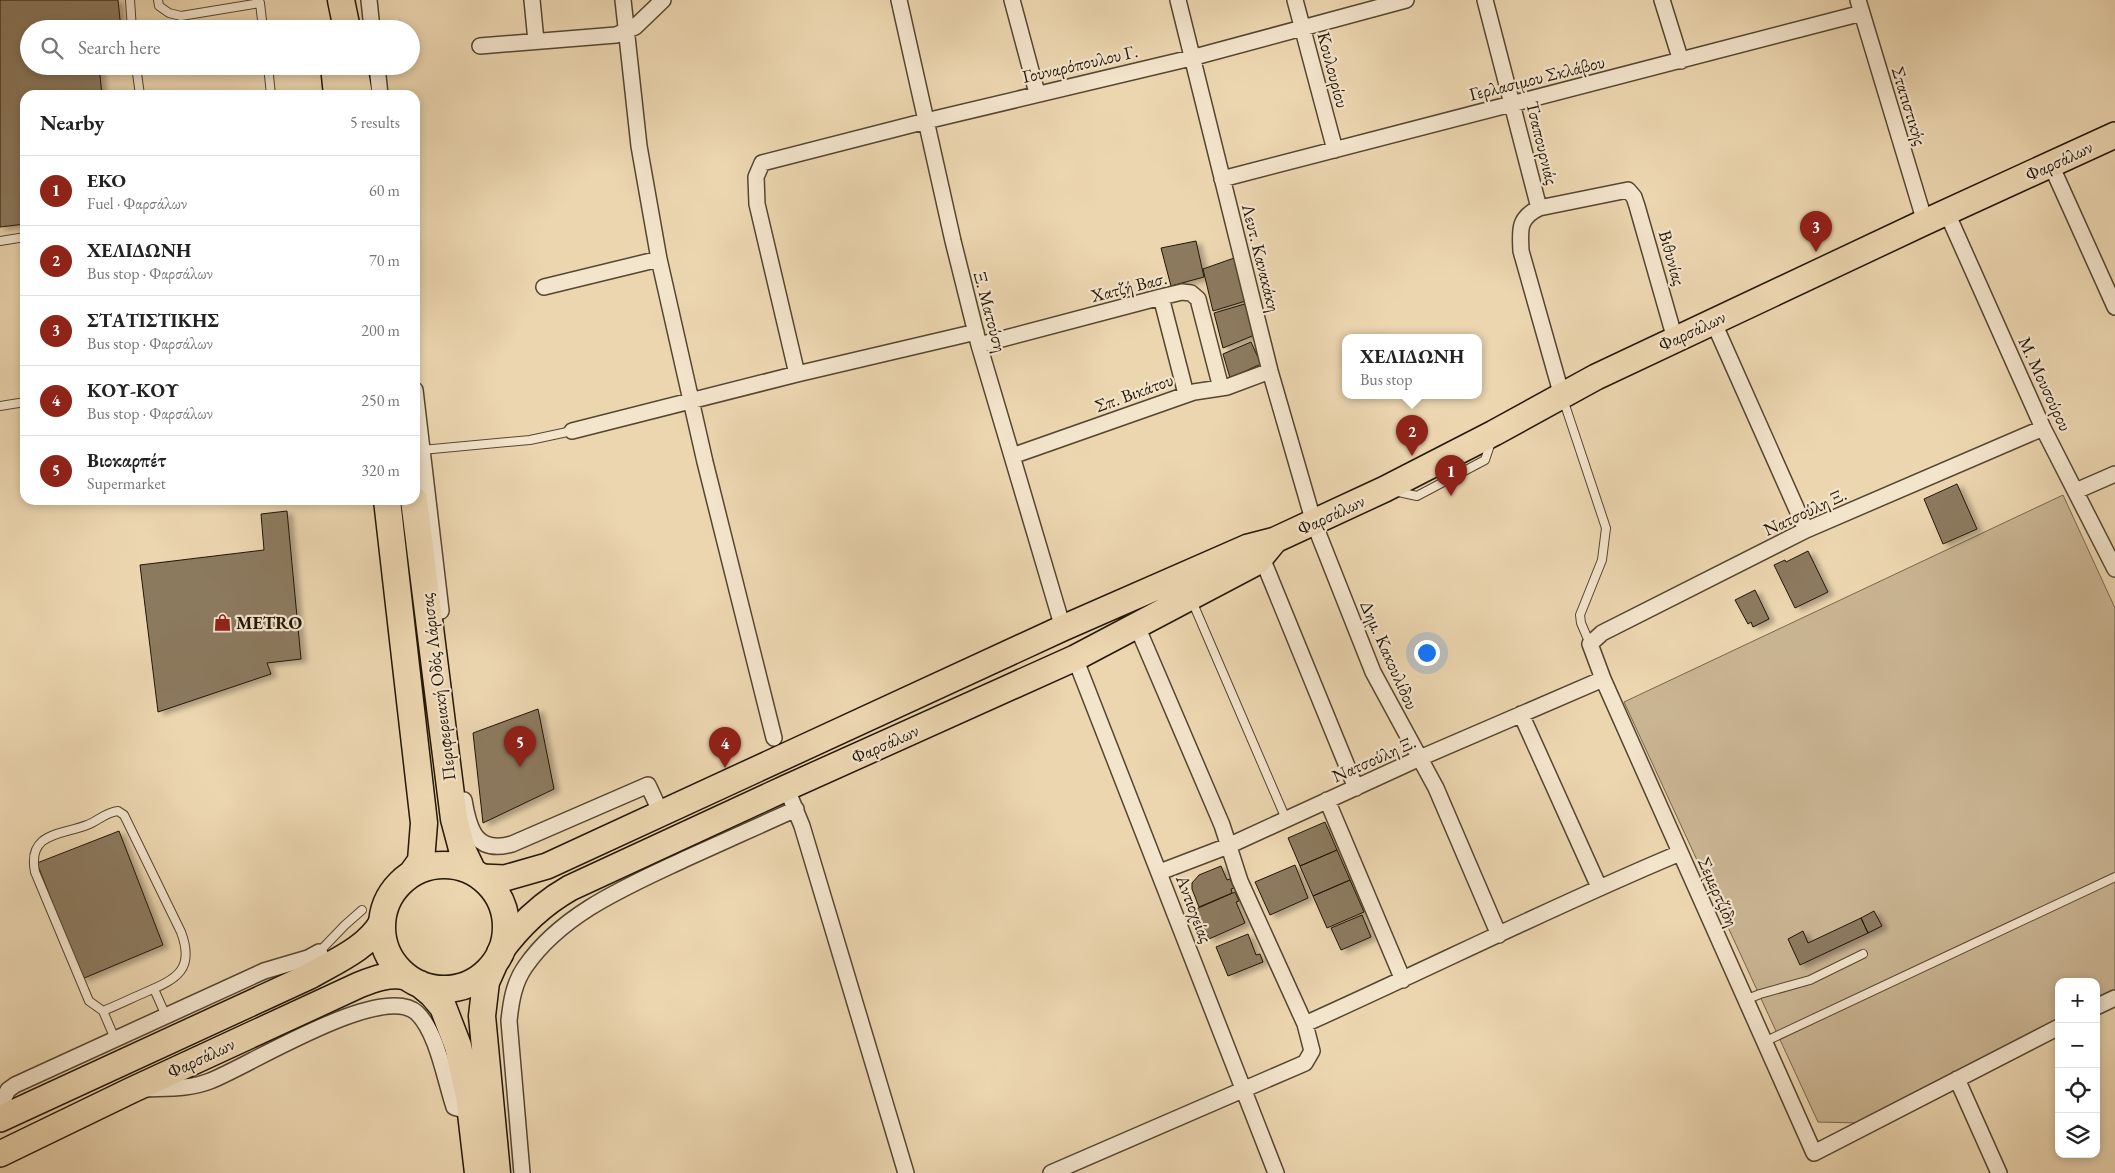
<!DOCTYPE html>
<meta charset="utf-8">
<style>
body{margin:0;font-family:"EB Garamond",serif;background:#f6f6f6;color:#222}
.controls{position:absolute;right:15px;bottom:15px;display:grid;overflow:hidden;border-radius:10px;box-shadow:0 2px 8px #0003}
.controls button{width:45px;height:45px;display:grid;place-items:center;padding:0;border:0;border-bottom:1px solid #e0e0e0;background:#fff;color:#222;font:25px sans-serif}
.you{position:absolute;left:1426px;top:652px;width:18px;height:18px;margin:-12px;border:4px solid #fff;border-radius:50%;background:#1a73e8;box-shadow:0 0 0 8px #1a73e833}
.badge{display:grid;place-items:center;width:32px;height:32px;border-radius:50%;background:#8f2418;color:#fff;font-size:16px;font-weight:700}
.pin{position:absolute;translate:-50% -41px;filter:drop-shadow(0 1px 2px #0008)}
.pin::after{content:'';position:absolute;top:26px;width:18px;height:15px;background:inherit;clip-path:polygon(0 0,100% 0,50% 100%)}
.popup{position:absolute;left:1342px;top:334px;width:140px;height:65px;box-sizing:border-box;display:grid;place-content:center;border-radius:10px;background:#fff;filter:drop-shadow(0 1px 4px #0005);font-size:16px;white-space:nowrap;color:#767676}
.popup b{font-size:19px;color:#222}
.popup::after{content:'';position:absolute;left:50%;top:100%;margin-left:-10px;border:10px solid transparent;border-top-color:#fff}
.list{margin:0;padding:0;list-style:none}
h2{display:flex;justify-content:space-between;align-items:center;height:65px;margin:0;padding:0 20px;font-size:21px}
h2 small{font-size:16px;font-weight:400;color:#767676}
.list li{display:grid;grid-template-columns:32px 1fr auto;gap:15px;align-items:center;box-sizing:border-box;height:70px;padding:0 20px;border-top:1px solid #e0e0e0}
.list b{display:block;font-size:19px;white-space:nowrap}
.list p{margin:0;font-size:16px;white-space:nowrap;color:#767676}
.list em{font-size:16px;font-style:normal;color:#767676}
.icon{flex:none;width:28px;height:28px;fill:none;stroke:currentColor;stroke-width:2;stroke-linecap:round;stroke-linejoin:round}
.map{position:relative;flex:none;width:2115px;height:1173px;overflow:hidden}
.search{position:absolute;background:#fff;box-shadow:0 2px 8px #0003;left:20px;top:20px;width:400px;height:55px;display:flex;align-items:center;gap:12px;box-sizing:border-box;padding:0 18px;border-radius:28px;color:#767676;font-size:19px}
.panel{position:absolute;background:#fff;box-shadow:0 2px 8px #0003;left:20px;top:90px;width:400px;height:415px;border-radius:15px}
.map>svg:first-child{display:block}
.green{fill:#cab593;stroke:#76664c}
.building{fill:#8c7a5e;stroke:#231606;filter:url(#shadow)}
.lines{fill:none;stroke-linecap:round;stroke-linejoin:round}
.service-casing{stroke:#554630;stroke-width:10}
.minor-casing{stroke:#554630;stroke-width:18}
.primary-casing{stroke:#231606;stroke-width:28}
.trunk-casing{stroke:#231606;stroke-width:29}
.service{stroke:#f3e4cc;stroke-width:8}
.minor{stroke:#f3e4cc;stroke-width:15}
.primary{stroke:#ecd6b0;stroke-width:25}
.trunk{stroke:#ecd6b0;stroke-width:26}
.labels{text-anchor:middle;stroke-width:4.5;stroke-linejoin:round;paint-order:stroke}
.street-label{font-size:18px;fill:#231606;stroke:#f3e4cc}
.poi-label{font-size:18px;font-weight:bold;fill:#231606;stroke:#f3e4cc;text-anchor:start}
</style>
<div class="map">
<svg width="2115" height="1173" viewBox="0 0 2115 1173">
<defs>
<filter id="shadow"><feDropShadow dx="5.5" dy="3" stdDeviation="2.5" flood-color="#0004"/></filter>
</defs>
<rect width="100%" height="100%" fill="#ecd6b0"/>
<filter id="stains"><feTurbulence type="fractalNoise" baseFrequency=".004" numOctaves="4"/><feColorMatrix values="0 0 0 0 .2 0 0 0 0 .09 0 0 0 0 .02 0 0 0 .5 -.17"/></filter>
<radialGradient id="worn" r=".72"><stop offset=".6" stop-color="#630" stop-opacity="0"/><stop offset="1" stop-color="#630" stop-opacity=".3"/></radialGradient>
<path class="green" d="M2063,495L2115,608V1002L2096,1011V982H2059V1029L1860,1123L1818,1122L1624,702Z"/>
<path class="building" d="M0,0H118L121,29H29V66H99L102,95H25V224L0,227Z
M1196,241L1204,277L1171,286L1161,248Z
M1237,257L1249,300L1213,311L1203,269Z
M1248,303L1257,334L1223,348L1214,313Z
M1251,342L1261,364L1230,378L1223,354Z
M1957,484L1977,529L1943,544L1924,499Z
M287,511L301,659L267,663L271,674L158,712L140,565L264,550L261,514Z
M1808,551L1828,592L1795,608L1774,565L1785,560L1786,562Z
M1755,590L1769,619L1753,627L1751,622L1748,624L1735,600Z
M538,709L554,789L483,823L473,733Z
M1325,822L1337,850L1300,866L1288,838Z
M119,831L163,945L82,979L37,863Z
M1337,850L1350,880L1313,896L1300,866Z
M1295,865L1308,898L1270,915L1255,882Z
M1221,866L1227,880L1230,879L1234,888L1231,889L1232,893L1199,907L1192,889V883L1199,875Z
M1350,880L1364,912L1327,928L1313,896Z
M1235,892L1239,901L1236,902L1245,923L1209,939L1196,909Z
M1874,911L1882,926L1868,933L1861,918Z
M1362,915L1371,937L1341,950L1331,928Z
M1861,918L1868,933L1800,965L1788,939L1803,931L1808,943Z
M1248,934L1256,955L1260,954L1263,962L1228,976L1216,947Z"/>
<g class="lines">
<defs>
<path id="service" d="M130,0L132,29
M158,0L159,6L169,13L181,16L260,3L263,29
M136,66L140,95
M268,66L271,95
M0,241L25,237
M1563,399L1606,528L1602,560L1580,615L1581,623L1590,644
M0,406L25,402
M422,450L530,440L572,431
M1394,491L1417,496L1485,460L1491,442
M1192,601L1286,819
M118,811L124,815L181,932C195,969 177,979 146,992C132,998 118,1005 103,1011L89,1001L35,872C27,832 62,835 87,825C98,821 106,812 118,811Z
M319,952L345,925L362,910
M154,989L166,1016
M1745,1000L1760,994L1810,980L1863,954
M103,1011L115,1039
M1764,1042L2115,877"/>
<path id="minor" d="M369,0L372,29
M532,0L536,41
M623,0L639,146L659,259L705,462L774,738
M899,0L953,241L979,345L1063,628
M1012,0L1037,93
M1178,0L1270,371L1314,523L1373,672L1436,788L1499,935
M1295,0L1335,150
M1485,0L1539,208
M1662,0L1681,61
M1858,0L1925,222
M480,46L616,35L635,27L663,0
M377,66L380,95
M2051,165L2115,307
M1222,179L1862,13
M1947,213L2043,428L2115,569
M544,287L659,259
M1161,297L1186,394
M1713,321L1806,530
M979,345L1161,297L1182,292L1191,293L1198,299L1221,388
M797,374L757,204L756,177L762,163L926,121L1191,58L1406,0
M415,390L441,611
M1562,396L1521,251C1520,230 1518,218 1539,208L1628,190L1634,197L1637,206L1675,339
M2043,428L1806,530L1602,633L1590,644L1603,679L1814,1153L2059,1027
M572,431L797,374L976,332
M1012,456L1194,392L1227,387L1270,371
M2076,491L2115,474
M1262,558L1356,788
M1075,658L1276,1173
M1521,714L1599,887
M791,799L802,826L906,1173
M464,800C469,830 476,854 512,844L648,785L661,813
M1327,800L1403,980
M1160,872L1228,846L1420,758L1603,679
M2096,1007L2115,998
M1305,1024C1430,968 1553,906 1680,853
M1957,1079L1999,1173
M146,1089C168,1088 190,1089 210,1081C249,1066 383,981 417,1013C437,1032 445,1080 454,1107L471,1112
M0,1106L8,1090L15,1085L264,971L308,958L319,952L326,967
M522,1173L509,1021C511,1001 514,983 525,967C562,913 628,886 685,859C722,842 759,826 796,809
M1051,1173L1305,1063L1312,1051L1305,1024L1240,881L1222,825L1136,624"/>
<path id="primary" d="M481,877L505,878L547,866L1063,628L1248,547L1275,540L1385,489L1494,433L1596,377L1925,222L2115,135
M500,952C519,926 542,904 570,888L786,788L1075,658L1257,562L1275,540
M0,1119L310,976C334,962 368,948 382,922
M0,1154L132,1090L359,985C374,979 390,973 406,977"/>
<path id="trunk" d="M341,0L347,29
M334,66L337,95
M354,66L359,95
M387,500L424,823L421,861L413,872
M414,500L454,819L462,849L473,872
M382 927a62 62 0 1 1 124 0a62 62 0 1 1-124 0Z
M494,964L486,982L482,1016L497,1173
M420,984L432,994L443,1007L458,1046L469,1096L478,1173"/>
</defs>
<use href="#service" class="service-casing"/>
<use href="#minor" class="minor-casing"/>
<use href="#primary" class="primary-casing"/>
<use href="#trunk" class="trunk-casing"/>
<use href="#service" class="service"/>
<use href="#minor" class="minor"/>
<use href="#primary" class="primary"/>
<use href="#trunk" class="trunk"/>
</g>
<defs>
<symbol id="shop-bare" viewBox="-9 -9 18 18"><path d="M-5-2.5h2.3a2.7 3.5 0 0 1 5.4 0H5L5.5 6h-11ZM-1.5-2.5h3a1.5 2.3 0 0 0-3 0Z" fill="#8f2418" stroke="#f3e4cc" stroke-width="2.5" paint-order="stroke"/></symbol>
</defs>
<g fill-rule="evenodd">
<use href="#shop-bare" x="210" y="610" width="25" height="25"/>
</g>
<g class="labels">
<g class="street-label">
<text transform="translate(1080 64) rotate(-13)" y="6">Γουναρόπουλου Γ.</text>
<text transform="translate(1333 70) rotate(75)" y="6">Κουλουρίου</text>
<text transform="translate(1537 78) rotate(-14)" y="6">Γερλασιμου Σκλάβου</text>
<text transform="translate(1909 106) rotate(73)" y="6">Στατιστικής</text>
<text transform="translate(1542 143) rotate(76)" y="6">Τσαπουρνιάς</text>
<text transform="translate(2059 161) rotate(-25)" y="6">Φαρσάλων</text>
<text transform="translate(1261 258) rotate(76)" y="6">Λευτ. Κανακάκη</text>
<text transform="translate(1672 258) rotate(74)" y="6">Βιθυνίας</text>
<text transform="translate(1129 287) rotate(-14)" y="6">Χατζή Βασ.</text>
<text transform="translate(990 312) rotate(75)" y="6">Ξ. Ματούση</text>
<text transform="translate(1692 331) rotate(-25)" y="6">Φαρσάλων</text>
<text transform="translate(2045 384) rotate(65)" y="6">Μ. Μουσούρου</text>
<text transform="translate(1134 393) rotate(-20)" y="6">Σπ. Βικάτου</text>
<text transform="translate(1805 512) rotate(-25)" y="6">Νατσούλη Ξ.</text>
<text transform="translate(1331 515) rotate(-25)" y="6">Φαρσάλων</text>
<text transform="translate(1389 655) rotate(66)" y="6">Δημ. Κακουλίδου</text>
<text transform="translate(438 687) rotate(-97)" y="6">Περιφερειακή Οδός Λάρισας</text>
<text transform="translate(885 744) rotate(-24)" y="6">Φαρσάλων</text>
<text transform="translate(1374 759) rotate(-24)" y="6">Νατσούλη Ξ.</text>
<text transform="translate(1718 892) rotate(66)" y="6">Σεμερτζίδη</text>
<text transform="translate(1194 909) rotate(69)" y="6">Αντιοχείας</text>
<text transform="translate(201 1058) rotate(-25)" y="6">Φαρσάλων</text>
</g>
<g class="poi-label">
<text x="236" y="629">METRO</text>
</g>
</g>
<rect width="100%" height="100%" filter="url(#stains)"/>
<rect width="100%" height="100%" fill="url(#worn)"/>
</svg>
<div class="controls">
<button>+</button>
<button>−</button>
<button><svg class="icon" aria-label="locate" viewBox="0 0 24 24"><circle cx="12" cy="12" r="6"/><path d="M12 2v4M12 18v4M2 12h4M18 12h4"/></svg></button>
<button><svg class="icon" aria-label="layers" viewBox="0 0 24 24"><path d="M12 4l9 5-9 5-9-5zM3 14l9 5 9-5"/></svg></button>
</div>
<div class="you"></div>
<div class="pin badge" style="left:1451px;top:496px">1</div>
<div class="pin badge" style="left:1412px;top:456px">2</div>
<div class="popup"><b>ΧΕΛΙΔΩΝΗ</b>Bus stop</div>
<div class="pin badge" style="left:1816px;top:252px">3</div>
<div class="pin badge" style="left:725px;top:768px">4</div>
<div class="pin badge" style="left:520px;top:767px">5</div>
<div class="search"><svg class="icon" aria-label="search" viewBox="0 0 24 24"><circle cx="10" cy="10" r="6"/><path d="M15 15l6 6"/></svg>Search here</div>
<section class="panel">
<h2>Nearby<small>5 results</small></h2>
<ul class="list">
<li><span class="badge">1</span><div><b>EKO</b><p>Fuel · Φαρσάλων</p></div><em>60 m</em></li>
<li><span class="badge">2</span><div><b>ΧΕΛΙΔΩΝΗ</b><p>Bus stop · Φαρσάλων</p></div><em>70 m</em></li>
<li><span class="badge">3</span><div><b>ΣΤΑΤΙΣΤΙΚΗΣ</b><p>Bus stop · Φαρσάλων</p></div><em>200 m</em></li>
<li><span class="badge">4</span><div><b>ΚΟΥ-ΚΟΥ</b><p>Bus stop · Φαρσάλων</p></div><em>250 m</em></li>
<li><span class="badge">5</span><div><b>Βιοκαρπέτ</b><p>Supermarket</p></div><em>320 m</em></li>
</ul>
</section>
</div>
